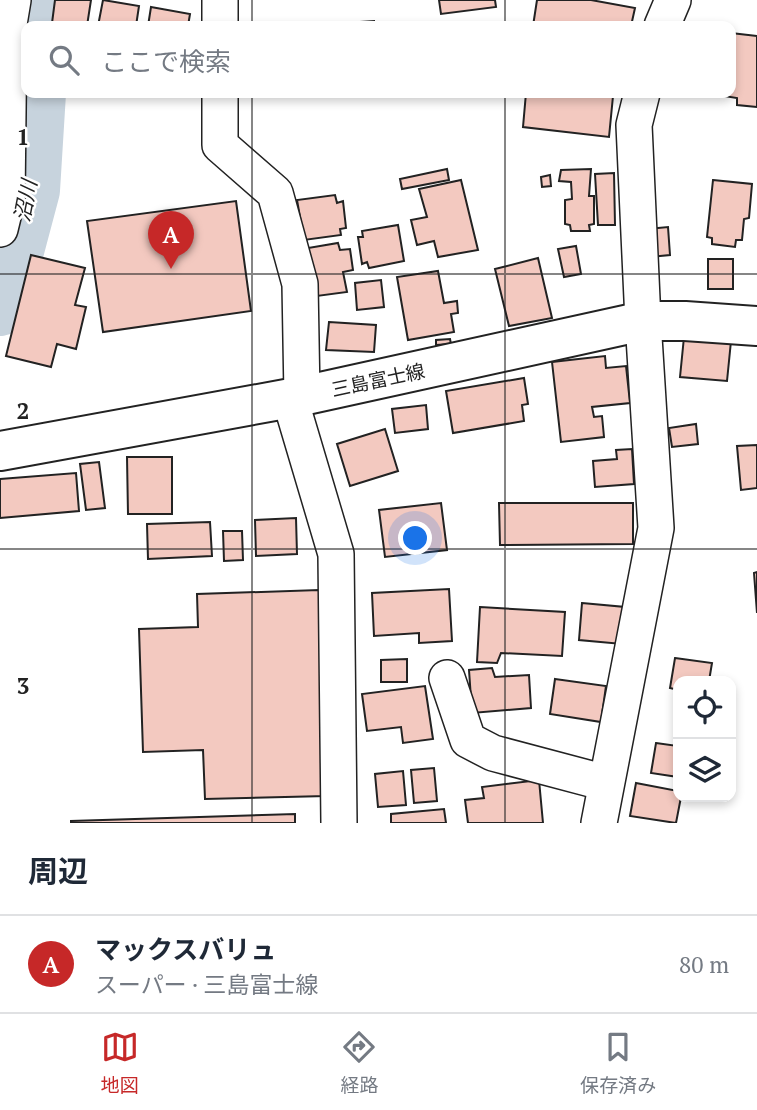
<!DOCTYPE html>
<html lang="ja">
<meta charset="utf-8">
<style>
body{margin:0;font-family:"PT Serif","Noto Sans JP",serif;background:#f2f2f3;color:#1f2937}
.controls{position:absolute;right:21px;bottom:21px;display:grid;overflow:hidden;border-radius:14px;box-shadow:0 4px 10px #0003}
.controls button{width:63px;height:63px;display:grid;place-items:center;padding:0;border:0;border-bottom:2px solid #e0e1e3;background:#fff;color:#1f2937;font:35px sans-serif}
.you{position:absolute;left:416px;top:539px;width:24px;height:24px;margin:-18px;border:5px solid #fff;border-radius:50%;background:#1a73e8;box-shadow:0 0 0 10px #1a73e833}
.badge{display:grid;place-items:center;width:46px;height:46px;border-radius:50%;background:#c62828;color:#fff;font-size:23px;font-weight:700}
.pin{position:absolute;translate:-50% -58px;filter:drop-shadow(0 2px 4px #0008)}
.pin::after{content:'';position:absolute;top:37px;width:24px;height:21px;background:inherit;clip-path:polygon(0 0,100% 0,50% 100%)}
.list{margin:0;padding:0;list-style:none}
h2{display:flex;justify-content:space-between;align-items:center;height:91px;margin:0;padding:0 28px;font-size:30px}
h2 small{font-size:23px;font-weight:400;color:#747a83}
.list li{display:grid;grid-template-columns:46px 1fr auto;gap:21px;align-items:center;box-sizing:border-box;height:98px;padding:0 28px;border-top:2px solid #e0e1e3}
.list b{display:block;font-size:26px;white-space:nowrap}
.list p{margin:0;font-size:23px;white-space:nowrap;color:#747a83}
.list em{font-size:23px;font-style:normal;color:#747a83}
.icon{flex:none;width:38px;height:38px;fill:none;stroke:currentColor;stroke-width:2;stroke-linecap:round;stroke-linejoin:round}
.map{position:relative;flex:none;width:757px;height:823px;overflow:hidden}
.search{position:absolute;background:#fff;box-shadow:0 4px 10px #0003;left:21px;right:21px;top:21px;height:77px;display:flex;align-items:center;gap:18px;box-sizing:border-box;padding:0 24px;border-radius:14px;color:#747a83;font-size:26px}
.sheet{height:189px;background:#fff}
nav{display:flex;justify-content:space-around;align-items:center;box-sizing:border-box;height:98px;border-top:2px solid #e0e1e3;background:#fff;font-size:19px;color:#747a83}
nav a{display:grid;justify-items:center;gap:4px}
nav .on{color:#c62828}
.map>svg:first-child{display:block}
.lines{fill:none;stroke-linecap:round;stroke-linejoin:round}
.river{stroke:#c7d3dd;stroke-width:58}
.building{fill:#f3c9c0;stroke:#222;stroke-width:2}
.minor-casing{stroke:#222;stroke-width:38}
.major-casing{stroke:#222;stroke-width:42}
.minor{stroke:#fff;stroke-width:35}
.major{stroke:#fff;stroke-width:38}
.grid{fill:none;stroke:#222;stroke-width:2;stroke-opacity:0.55}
.labels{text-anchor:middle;stroke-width:5;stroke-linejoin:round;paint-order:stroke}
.street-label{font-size:19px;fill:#222;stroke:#fff}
.water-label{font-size:21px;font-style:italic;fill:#222;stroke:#fff}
.grid-label{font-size:23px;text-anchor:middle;font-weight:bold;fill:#222;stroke:#fff;stroke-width:5;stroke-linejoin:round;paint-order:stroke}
</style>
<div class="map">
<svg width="757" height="823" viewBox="0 0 757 823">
<rect width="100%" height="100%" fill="#fff"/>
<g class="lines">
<path class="river" d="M42,26L44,0
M0,307L31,190L37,93"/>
</g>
<path class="building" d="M55,0H91L87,26L52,23Z
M103,0L139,6L136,26H98Z
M439,0H495L496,7L441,14Z
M537,0H591L635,8L631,26H533Z
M151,7L190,14L188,26H148Z
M374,21V26H330V24Z
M731,33L757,36V107L737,105V98L718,95L719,93H731Z
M526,93H591L613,96L609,137L523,127Z
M447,169L449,180L402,189L400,179Z
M591,169L589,196H594V224L589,225L590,231H571L570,225L565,224V200L572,199L571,182L559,181L561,170Z
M614,173L615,225H598L595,174Z
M550,175L551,186L542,187L541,177Z
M461,180L478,250L438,257L434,241L417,245L411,220L427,217L419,189Z
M713,180L752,184L749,218L744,219L742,240H736L735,247L712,244V238L707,237Z
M335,195L337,203L343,201L346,228L340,229L341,235L304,240L297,200Z
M236,201L251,311L103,332L87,221Z
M398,225L404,261L369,268L367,262L362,264L358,237H363L362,231Z
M668,227L670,255L650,257L648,229Z
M338,243L340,250L350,249L353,270L343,272L347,292L317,296L308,248Z
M576,246L581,274L564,277L558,249Z
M31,255L85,268L75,305L86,307L76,349L57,344L51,367L6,356Z
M538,258L552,318L509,326L495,269Z
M708,259H733V289H708Z
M438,271L444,303L457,301L458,313L451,314L454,332L408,340L397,277Z
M381,280L384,307L357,310L355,283Z
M329,322L376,325L374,352L326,350Z
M684,337L731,341L727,381L680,377Z
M450,339L451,344L436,345V340Z
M605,356L606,368L626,366L630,403L592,407L594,417L602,416L604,437L561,442L552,362Z
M524,378L528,404L522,405L524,421L453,433L446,391Z
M426,405L428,429L395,433L392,409Z
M696,424L698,444L672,447L669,428Z
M385,429L398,471L350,486L337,444Z
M757,445V488L741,490L737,446Z
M632,449L634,484L595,487L593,461L617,459L616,450Z
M127,457H172V514H128Z
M99,462L105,508L86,510L80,464Z
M76,473L79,511L0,518V479Z
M441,503L447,550L385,557L379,510Z
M499,503H633V544L500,545Z
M296,518L297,554L256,556L255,520Z
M210,522L212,556L148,559L147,524Z
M223,531H242L243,560L224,561Z
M757,572V613L754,573Z
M449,589L452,641L419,643V633L374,636L372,593Z
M319,590L326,796L205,799L203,750L143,752L139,629L198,627L197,594Z
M582,603L625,607L622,644L579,640Z
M480,607L565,612L562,656L501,653L497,663L477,662Z
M675,658L712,663L709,681H678V690L670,688Z
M407,659V682H381V660Z
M492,668L495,677L529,675L531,708L472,713L469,670Z
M555,679L606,686L601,722L550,714Z
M425,686L433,739L403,743L401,727L367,731L362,694Z
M656,743L678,746V777L651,773Z
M434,768L437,801L414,803L411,770Z
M403,771L406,805L378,807L375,774Z
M539,780L543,823H468L465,800L484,798L482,787Z
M636,783L678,791V797H681L676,823L630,816Z
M444,809L446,823H391V814Z
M295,814V823H71V821Z"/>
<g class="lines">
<defs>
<path id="minor" d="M220,26V0
M662,26L673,0
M220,93V145L275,193L300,284L302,396
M0,229L7,200L9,24L13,0
M290,399L336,554L339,823
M447,678L468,740L493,753L606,783
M599,823L656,528L643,321L634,125L642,93"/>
<path id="major" d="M0,451L302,396L643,321H685L757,326"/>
</defs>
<use href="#minor" class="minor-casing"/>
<use href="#major" class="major-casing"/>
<use href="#minor" class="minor"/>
<use href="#major" class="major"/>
</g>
<path class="grid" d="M252,0V26M505,0V26M252,93V823M505,93V823M0,274H757M0,549H757"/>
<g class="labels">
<g class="street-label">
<text transform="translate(378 380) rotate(-12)" y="7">三島富士線</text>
</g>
<g class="water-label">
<text transform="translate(26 201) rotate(-79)" y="7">沼川</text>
</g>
</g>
<g class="grid-label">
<text x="23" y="145">1</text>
<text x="23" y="419">2</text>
<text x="23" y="694">3</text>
</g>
</svg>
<div class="controls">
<button><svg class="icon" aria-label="locate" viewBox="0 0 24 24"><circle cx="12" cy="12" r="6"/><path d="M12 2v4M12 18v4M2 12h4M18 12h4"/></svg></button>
<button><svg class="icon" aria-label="layers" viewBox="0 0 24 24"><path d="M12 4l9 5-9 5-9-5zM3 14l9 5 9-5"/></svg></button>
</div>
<div class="you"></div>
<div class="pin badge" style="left:171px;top:269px">A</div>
<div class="search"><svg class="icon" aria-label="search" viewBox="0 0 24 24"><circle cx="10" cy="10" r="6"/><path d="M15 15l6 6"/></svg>ここで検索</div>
</div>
<section class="sheet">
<h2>周辺<small></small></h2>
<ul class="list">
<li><span class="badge">A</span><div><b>マックスバリュ</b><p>スーパー · 三島富士線</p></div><em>80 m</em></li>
</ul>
</section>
<nav>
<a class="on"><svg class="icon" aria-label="map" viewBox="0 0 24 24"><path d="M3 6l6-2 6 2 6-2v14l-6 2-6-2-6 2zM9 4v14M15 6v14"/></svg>地図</a>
<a><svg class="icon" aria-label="directions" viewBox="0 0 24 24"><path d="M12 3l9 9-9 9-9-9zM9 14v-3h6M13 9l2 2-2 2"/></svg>経路</a>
<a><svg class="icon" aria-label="saved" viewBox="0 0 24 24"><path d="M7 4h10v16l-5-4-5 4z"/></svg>保存済み</a>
</nav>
